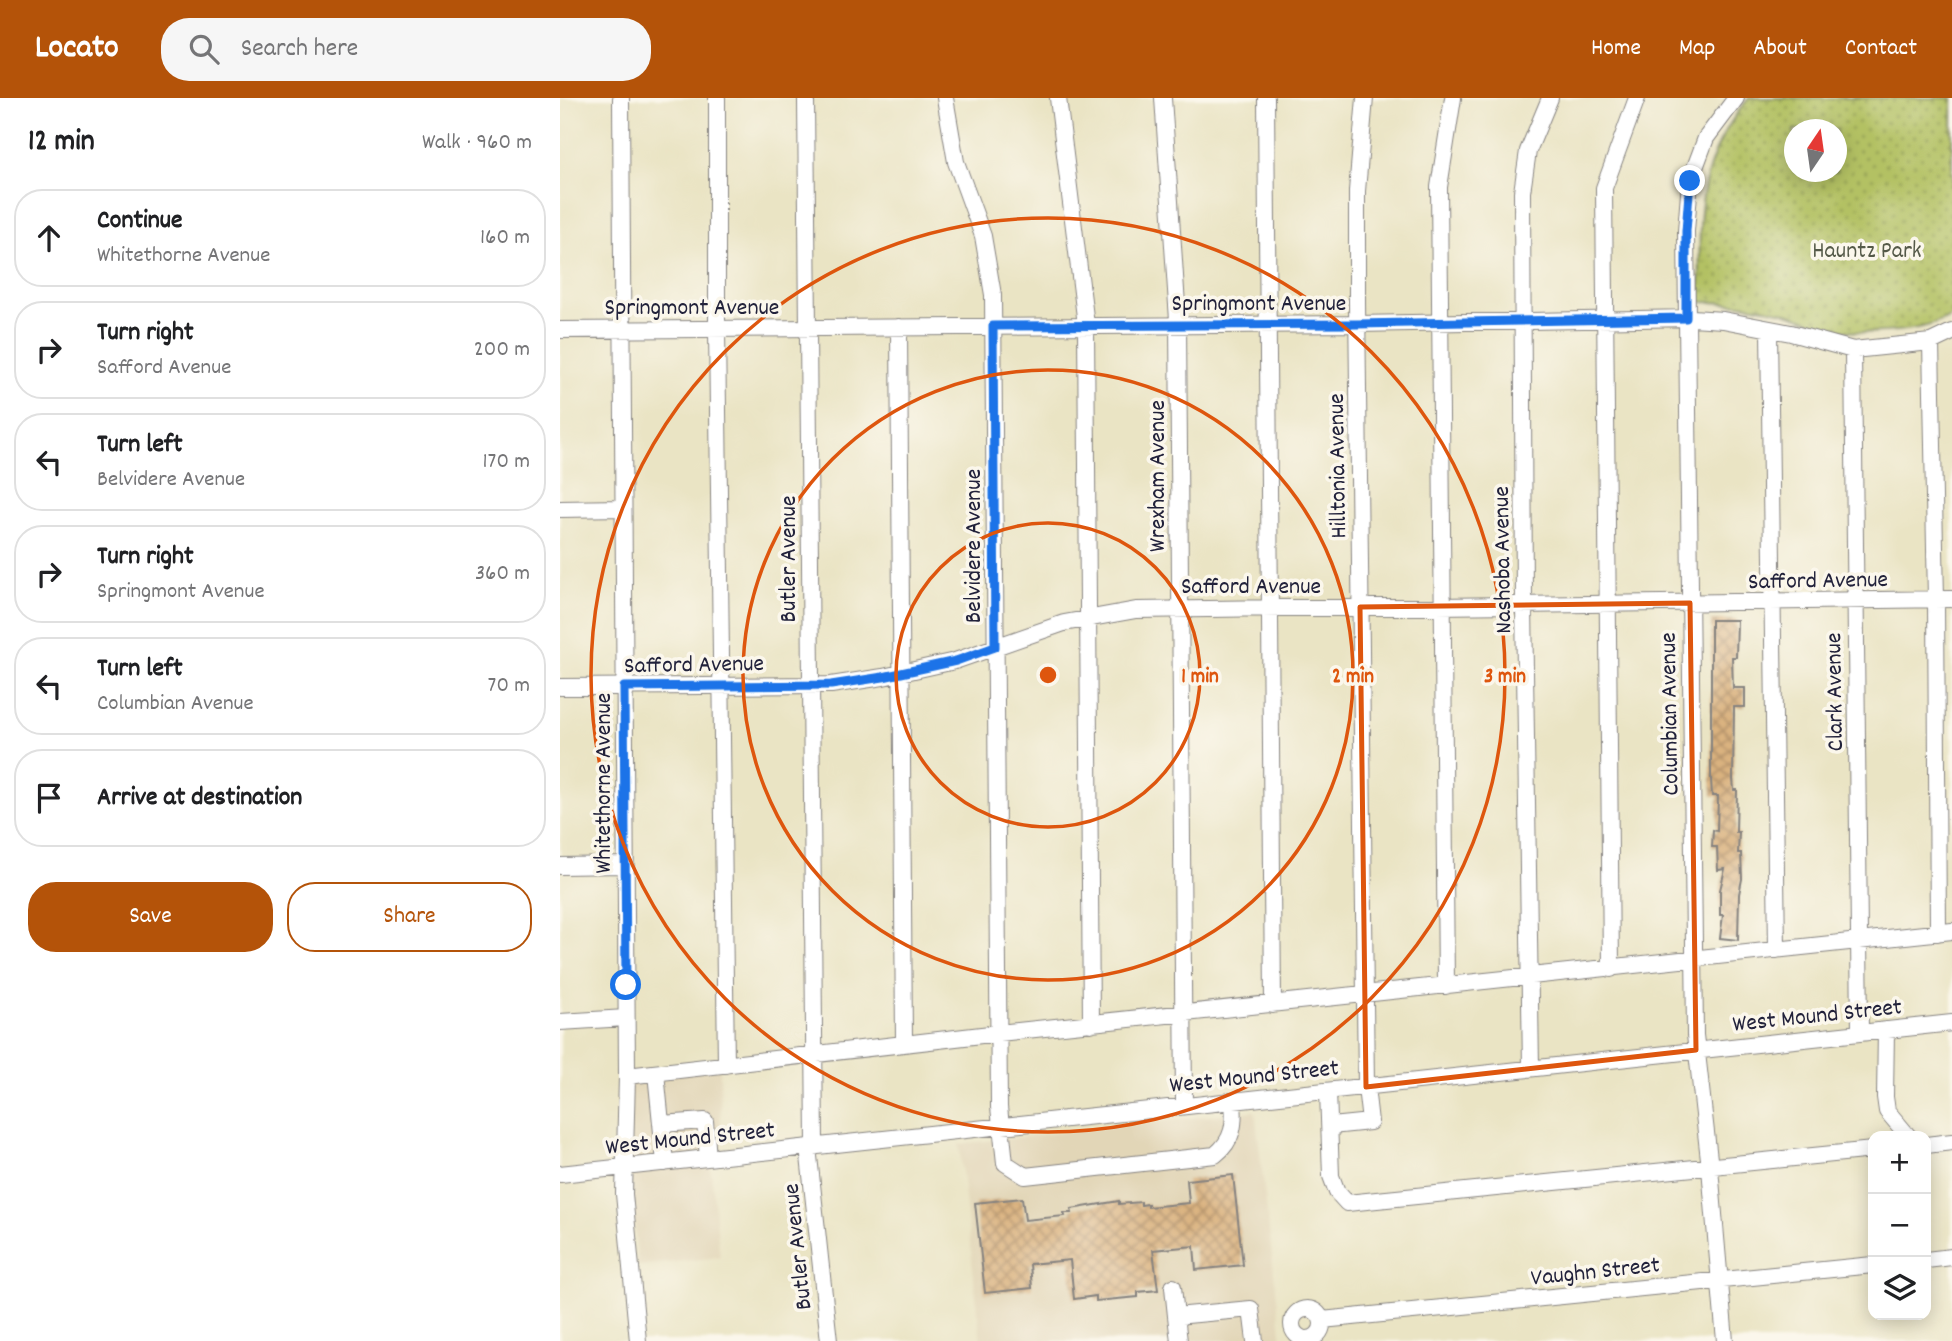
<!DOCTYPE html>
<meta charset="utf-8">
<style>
body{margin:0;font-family:Dekko,sans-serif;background:#f6f6f6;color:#202124}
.controls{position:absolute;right:21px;bottom:21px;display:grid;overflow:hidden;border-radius:14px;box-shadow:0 4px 18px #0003}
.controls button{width:63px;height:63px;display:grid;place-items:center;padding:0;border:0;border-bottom:2px solid #e0e0e0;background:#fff;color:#202124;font:35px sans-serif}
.compass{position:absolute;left:1224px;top:21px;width:63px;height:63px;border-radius:50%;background:#fff;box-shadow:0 4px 18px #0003;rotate:13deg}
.stop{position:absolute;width:21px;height:21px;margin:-16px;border:5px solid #1a73e8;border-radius:50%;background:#fff}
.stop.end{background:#1a73e8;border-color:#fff;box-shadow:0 2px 7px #0008}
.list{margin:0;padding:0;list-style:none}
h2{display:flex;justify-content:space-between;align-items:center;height:91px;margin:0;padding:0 28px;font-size:30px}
h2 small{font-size:23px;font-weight:400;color:#757577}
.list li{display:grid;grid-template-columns:46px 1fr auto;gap:21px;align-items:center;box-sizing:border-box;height:98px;margin:0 14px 14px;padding:0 14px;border:2px solid #e0e0e0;border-radius:28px}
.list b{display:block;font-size:26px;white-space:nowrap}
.list p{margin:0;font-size:23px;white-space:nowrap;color:#757577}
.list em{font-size:23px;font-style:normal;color:#757577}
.actions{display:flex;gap:14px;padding:21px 28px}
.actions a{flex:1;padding:16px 0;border:2px solid #b45309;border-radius:28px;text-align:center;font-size:24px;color:#b45309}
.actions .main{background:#b45309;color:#fff}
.icon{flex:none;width:38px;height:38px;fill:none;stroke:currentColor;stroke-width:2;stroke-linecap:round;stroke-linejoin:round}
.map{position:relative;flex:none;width:1392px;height:1243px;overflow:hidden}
header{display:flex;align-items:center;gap:42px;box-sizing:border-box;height:98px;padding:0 35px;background:#b45309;color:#fff}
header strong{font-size:33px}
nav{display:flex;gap:38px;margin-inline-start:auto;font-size:24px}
.search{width:490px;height:63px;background:#f6f6f6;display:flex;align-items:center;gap:18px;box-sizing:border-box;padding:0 24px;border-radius:28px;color:#757577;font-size:26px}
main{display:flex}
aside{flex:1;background:#fff}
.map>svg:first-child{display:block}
.built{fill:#e2d6b7}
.grass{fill:url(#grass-dots);stroke:#6a7250;stroke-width:2;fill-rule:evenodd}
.building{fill:url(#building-cross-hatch)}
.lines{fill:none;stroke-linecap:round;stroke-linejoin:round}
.minor-casing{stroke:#868380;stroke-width:18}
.minor{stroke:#fff;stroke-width:16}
.route{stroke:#1a73e8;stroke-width:9}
.marked{fill:none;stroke:#de560e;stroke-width:5;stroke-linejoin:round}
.ring{fill:none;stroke:#de560e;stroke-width:3.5}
.labels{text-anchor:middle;stroke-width:7;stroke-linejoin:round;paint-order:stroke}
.park-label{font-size:24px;fill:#555a49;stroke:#fbf7ec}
.street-label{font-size:24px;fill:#22223b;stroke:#fbf7ec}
.centre{fill:#de560e;stroke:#fbf7ec;stroke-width:3.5}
.ring-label{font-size:21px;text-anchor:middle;font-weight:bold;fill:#de560e;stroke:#fbf7ec;stroke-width:7;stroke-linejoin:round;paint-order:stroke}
</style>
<header>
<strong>Locato</strong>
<div class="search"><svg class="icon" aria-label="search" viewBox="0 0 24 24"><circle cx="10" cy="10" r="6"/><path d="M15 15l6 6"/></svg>Search here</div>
<nav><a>Home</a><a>Map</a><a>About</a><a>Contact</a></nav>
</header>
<main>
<aside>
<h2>12 min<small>Walk · 960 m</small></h2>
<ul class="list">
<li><svg class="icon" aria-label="ahead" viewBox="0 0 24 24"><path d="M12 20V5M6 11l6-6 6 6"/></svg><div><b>Continue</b><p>Whitethorne Avenue</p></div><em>160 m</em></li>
<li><svg class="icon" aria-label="right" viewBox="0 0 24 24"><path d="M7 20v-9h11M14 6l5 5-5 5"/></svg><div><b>Turn right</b><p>Safford Avenue</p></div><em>200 m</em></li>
<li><svg class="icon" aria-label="left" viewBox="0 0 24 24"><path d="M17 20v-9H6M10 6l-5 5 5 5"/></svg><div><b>Turn left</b><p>Belvidere Avenue</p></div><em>170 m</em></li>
<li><svg class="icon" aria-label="right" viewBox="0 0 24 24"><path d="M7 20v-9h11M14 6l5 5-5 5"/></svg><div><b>Turn right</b><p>Springmont Avenue</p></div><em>360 m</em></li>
<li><svg class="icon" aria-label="left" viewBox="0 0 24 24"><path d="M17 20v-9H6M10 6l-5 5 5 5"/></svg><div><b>Turn left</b><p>Columbian Avenue</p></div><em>70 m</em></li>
<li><svg class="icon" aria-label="arrive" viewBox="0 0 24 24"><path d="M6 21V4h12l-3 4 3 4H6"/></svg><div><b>Arrive at destination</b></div></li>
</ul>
<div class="actions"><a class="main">Save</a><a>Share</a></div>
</aside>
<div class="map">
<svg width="1392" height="1243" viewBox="0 0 1392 1243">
<defs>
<pattern id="grass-dots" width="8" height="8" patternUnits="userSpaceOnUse" patternTransform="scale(1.75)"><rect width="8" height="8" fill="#b3c164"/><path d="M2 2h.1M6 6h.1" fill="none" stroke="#919c54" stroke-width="1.8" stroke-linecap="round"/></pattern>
<pattern id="building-cross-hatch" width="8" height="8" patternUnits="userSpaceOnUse" patternTransform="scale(1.75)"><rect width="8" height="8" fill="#dab27f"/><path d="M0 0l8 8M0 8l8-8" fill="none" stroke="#b09069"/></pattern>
</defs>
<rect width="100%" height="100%" fill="#fbf7ec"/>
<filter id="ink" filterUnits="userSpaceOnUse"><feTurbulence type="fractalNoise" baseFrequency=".0143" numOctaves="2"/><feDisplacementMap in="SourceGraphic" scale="14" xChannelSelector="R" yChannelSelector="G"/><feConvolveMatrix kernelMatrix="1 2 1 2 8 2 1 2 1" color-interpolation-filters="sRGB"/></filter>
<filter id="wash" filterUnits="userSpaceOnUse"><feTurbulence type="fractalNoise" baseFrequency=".00686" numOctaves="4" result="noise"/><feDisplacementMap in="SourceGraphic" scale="28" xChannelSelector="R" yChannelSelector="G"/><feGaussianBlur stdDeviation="1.57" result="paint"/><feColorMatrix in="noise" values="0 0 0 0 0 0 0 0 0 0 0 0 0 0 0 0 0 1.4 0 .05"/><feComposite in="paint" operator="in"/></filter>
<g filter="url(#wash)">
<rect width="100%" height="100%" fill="#eae4c4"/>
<path class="built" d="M160,963L161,1054L149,1055L160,1159L78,1168L71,1083L69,974Z
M695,1013L722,1243H421L399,1046Z"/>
<path class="grass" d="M1189,0H1392V218C1365,234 1307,238 1277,231C1255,227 1236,216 1215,212C1190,206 1166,204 1140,204C1140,121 1132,68 1189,0ZM1234,32H1276V74H1234Z"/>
<g id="blocks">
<path class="building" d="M1151,522H1177L1176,559H1172L1173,590H1185V609H1174L1173,681L1174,692H1177L1176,734H1179L1178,755H1181L1182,781L1179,796L1178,842L1160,840L1163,817H1160V792L1165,771L1158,772L1157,749H1152L1153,732L1157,733L1158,698H1152L1151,681Z
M673,1077L683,1167L636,1172L634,1148L593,1152L598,1192L578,1194V1199L536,1203V1198L514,1201L510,1162L470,1166L472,1190L425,1195L415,1105L462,1100L465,1122L505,1118L504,1115H512L511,1111L559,1103V1106L581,1104V1107L588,1106V1109L629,1105L627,1082Z"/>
</g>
</g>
<g filter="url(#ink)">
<use href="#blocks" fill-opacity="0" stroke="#868380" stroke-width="2"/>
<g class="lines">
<defs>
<path id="minor" d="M61,0L67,978L64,1096L78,1243
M157,0V231L166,967
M246,0L255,1049
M385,0L396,64L423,138L433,197L439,1009L445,1065L465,1078L655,1057C674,1042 675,1025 673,1003
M498,0L526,227L531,926
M603,0L618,222L624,1008
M706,0L713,907
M339,229L344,946
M1209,231L1217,852
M0,232L797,226L1132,220L1163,222L1231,235L1293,252L1371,244L1392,234
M1371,244L1376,502L1378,835
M1293,252L1300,935
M0,411L63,410
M0,589L271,587L323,579L395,563L504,525L576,512L1392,501
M0,768L65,767
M1051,871L1044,90L1077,0
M886,888L879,89L893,0
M0,924L66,920
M1326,932L1325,999L1327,1013L1348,1038
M971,970L964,507L962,94L968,53L990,0
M96,975L105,1065
M67,978L439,935L1392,833
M768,993L771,1078L777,1094L787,1105L1313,1052
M101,1026L145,1023L148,1060
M771,1028L810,1024L806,989L797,204V93L805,0
M1366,1047L1392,1044
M248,1049L269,1243
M0,1076L1392,925
M1366,1162L1392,1159
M613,1189L616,1218
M732 1226a15 15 0 1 1 30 0a15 15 0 1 1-30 0Z
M762,1222L1313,1167
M619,1243L616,1218L691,1211L695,1243
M1165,1243L1150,1070L1135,937L1126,133L1130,83L1146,40L1176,0"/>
</defs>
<use href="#minor" class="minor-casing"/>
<use href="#minor" class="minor"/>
</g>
</g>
<g class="lines" filter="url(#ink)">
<path class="route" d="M66,887L64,589L271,587L323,579L396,563L435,549L433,228L797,226L1126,220V133L1130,83"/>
</g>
<path class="marked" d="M1130,505L1136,952L806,989L800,509Z"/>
<g class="ring">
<circle cx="488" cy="577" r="152"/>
<circle cx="488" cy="577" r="305"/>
<circle cx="488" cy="577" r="457"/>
</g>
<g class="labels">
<g class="park-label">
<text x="1307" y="159">Hauntz Park</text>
</g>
<g class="street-label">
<text x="699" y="212">Springmont Avenue</text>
<text x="132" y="216">Springmont Avenue</text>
<text transform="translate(776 368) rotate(-91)" y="8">Hilltonia Avenue</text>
<text transform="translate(596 378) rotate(-90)" y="8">Wrexham Avenue</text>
<text transform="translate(412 448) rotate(-90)" y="8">Belvidere Avenue</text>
<text transform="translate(227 461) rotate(-90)" y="8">Butler Avenue</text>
<text transform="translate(941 462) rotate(-91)" y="8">Nashoba Avenue</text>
<text transform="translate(1258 481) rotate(-1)" y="8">Safford Avenue</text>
<text x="691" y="495">Safford Avenue</text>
<text transform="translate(134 565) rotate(-1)" y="8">Safford Avenue</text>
<text transform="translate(1273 594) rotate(-91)" y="8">Clark Avenue</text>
<text transform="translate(1108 616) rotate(-91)" y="8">Columbian Avenue</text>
<text transform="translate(42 685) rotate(-90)" y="8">Whitethorne Avenue</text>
<text transform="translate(1257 916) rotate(-6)" y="8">West Mound Street</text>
<text transform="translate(694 977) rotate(-6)" y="8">West Mound Street</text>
<text transform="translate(130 1039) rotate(-6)" y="8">West Mound Street</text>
<text transform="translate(236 1149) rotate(-96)" y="8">Butler Avenue</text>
<text transform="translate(1035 1172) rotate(-6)" y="8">Vaughn Street</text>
</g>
</g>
<circle cx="488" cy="577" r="10" class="centre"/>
<g class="ring-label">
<text x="640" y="584">1 min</text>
<text x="793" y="584">2 min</text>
<text x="945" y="584">3 min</text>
</g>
</svg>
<div class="controls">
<button>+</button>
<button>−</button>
<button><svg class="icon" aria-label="layers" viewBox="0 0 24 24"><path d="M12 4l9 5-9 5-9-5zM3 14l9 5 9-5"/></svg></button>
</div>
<svg class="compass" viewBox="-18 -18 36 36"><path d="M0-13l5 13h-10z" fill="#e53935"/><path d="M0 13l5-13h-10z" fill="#757577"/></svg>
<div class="stop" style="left:66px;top:887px"></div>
<div class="stop end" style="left:1130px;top:83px"></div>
</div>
</main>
